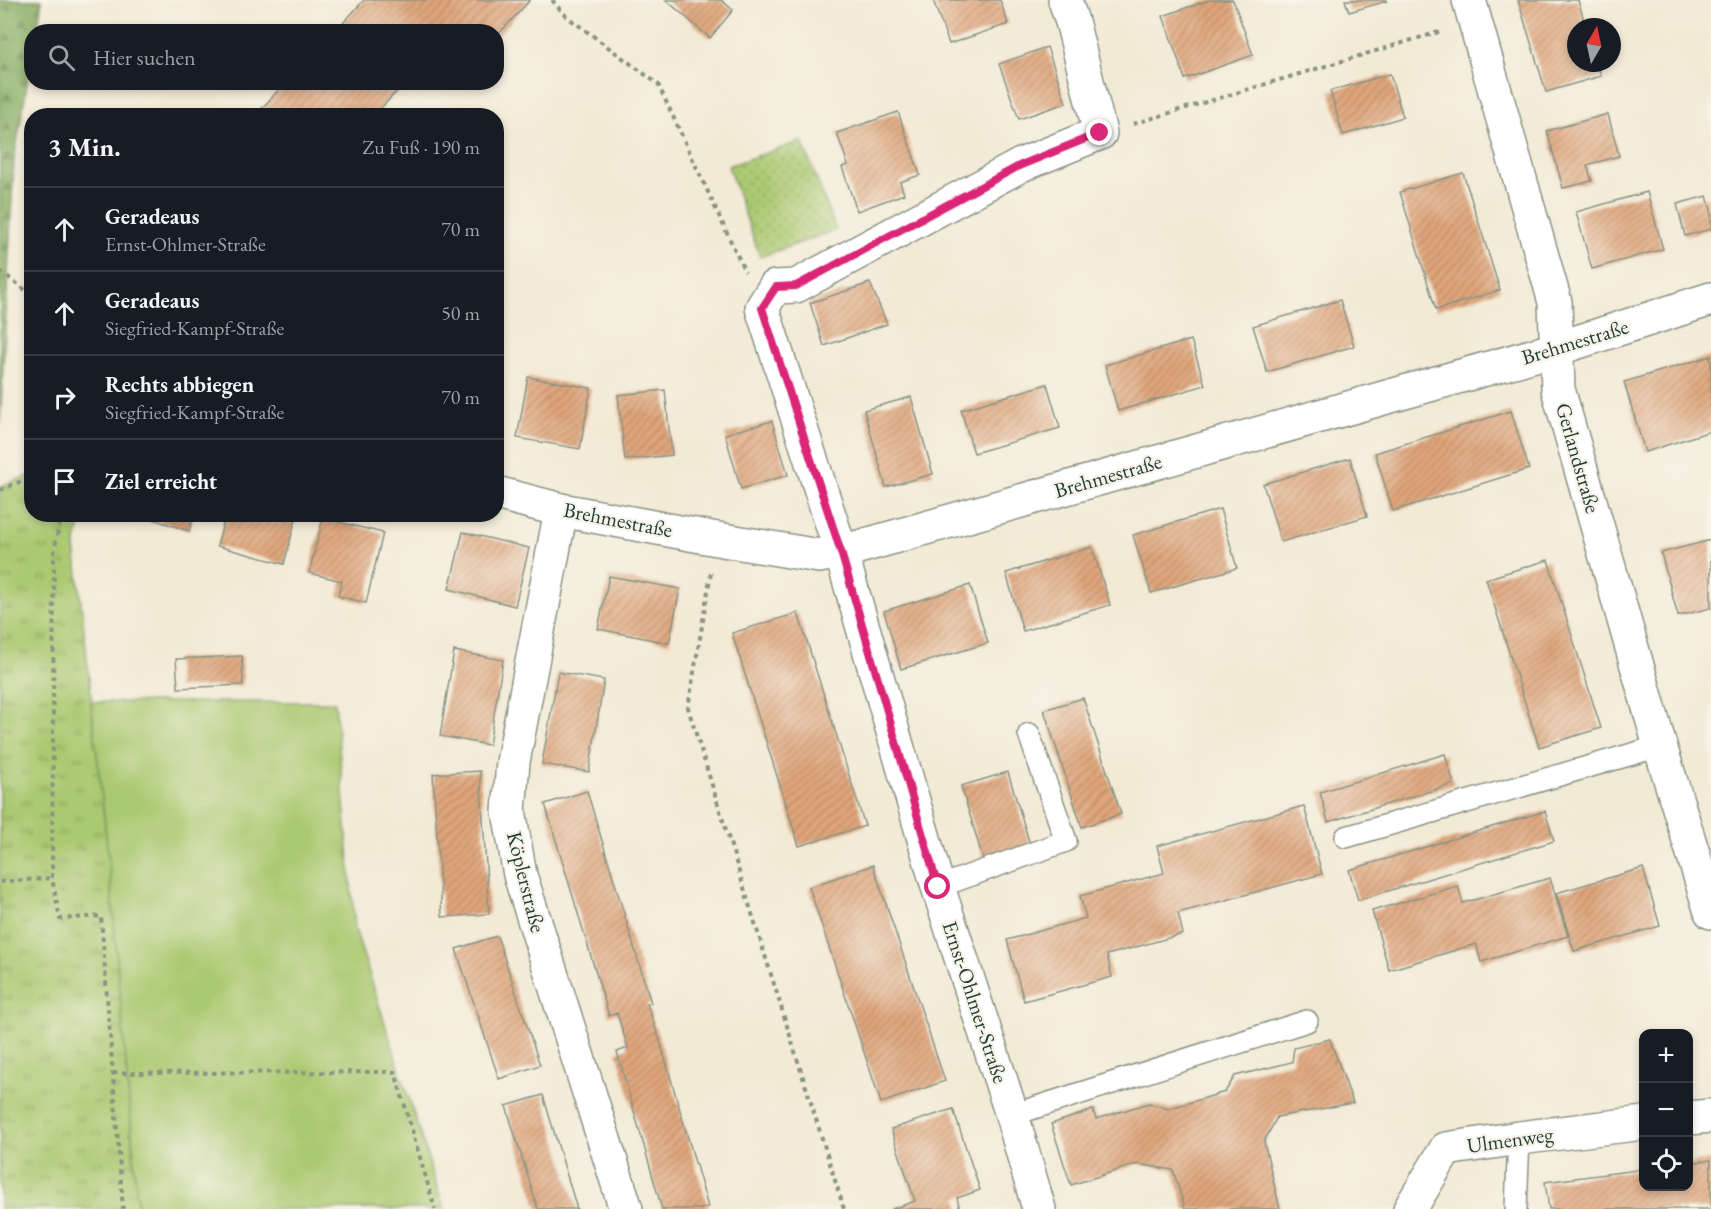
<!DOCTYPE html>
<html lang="de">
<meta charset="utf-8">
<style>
body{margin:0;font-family:"EB Garamond",serif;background:#242831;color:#f1f3f6}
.controls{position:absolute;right:18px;bottom:18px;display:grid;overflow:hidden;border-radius:12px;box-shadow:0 3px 9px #0003}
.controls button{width:54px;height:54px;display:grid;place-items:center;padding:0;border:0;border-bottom:2px solid #363941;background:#171b24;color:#f1f3f6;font:30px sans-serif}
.compass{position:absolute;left:1567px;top:18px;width:54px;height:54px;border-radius:50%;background:#171b24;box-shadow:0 3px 9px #0003;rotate:9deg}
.stop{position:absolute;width:18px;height:18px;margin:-14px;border:4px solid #db2777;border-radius:50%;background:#fff}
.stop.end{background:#db2777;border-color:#fff;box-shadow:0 2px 6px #0008}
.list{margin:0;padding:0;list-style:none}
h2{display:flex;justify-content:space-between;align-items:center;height:78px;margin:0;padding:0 24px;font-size:26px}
h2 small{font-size:20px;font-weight:400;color:#9ea1a6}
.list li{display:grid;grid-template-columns:39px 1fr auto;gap:18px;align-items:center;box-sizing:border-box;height:84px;padding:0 24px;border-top:2px solid #363941}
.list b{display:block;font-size:22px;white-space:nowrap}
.list p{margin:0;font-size:20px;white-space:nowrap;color:#9ea1a6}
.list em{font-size:20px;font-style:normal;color:#9ea1a6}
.icon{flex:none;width:33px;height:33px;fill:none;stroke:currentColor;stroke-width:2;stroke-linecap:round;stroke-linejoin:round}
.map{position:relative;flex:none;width:1711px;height:1209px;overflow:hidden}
.search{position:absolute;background:#171b24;box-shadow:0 3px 9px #0003;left:24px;top:24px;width:480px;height:66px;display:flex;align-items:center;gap:15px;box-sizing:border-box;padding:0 21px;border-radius:24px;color:#9ea1a6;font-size:22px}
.panel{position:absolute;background:#171b24;box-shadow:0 3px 9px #0003;left:24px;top:108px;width:480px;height:414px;border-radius:24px}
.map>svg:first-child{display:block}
.grass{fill:url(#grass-tufts);stroke:#658352;stroke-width:1.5}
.forest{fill:url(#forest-firs);stroke:#54754c;stroke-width:1.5}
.park{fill:url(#park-dots);stroke:#658352;stroke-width:1.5}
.garden{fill:#abc971;stroke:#658352;stroke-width:1.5}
.building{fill:url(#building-hatch)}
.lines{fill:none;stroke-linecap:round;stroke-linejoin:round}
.lane-casing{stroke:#899484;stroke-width:24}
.street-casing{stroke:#899484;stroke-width:36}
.path{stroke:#899484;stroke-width:4;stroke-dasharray:4.5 4.5;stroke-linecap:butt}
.lane{stroke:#fff;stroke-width:21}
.street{stroke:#fff;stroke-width:33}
.route{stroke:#db2777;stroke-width:8}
.labels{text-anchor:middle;stroke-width:4.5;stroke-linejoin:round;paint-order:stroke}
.street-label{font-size:21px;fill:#1f3d34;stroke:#f7f3e8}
</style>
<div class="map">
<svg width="1711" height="1209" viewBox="0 0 1711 1209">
<defs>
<pattern id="grass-tufts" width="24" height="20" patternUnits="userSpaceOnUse" patternTransform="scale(1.5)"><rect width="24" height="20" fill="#abc971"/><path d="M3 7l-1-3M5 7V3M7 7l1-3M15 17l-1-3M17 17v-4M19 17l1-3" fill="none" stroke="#8ba45e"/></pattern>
<pattern id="forest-firs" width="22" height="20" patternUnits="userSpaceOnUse" patternTransform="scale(1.5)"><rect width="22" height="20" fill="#88ad63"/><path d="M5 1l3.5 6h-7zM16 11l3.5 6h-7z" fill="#6f8e52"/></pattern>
<pattern id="park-dots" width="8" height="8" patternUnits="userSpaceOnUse" patternTransform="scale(1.5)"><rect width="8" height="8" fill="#abc971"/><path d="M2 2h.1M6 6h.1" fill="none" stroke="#8ba45e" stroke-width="1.8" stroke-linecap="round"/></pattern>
<pattern id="building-hatch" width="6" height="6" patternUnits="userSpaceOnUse" patternTransform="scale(1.5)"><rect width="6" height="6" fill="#e0a67c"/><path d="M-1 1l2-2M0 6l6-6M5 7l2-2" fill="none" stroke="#b58866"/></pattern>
</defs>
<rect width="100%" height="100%" fill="#f7f3e8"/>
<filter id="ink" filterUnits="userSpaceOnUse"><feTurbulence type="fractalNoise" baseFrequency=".0167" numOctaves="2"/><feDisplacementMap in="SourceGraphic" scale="12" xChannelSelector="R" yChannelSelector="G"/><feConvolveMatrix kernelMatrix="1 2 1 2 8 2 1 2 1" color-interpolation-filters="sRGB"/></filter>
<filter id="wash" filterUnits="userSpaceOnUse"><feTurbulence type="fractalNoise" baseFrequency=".008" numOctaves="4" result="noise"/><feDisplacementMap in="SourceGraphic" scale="24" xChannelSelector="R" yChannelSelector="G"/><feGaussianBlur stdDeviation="1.35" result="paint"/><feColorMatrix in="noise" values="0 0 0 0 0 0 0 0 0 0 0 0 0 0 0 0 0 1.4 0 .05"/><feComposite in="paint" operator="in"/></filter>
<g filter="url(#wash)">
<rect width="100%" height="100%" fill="#f3ead5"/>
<path class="grass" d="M31,475L32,514L82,515L75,547L109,861L138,1209H0V486Z"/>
<path class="forest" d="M0,0H42L37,31L32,32L31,61L14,161L0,424Z"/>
<path class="park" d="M802,141L836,230L760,257L728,166Z"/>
<path class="garden" d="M91,702H335L355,929L444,1209H138L109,861Z"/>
<g id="blocks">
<path class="building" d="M364,0H530L496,37V32H335Z
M666,0H721L733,10L710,38Z
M933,0H1000L1008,24L949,44Z
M1209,0H1233L1253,55L1185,79L1163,16Z
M1345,0H1387V1L1349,12Z
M1518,0H1578L1586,27H1576V63H1597L1601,76L1546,92Z
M1047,47L1066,103L1019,119L999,64Z
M1390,74L1403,117L1343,135L1330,91Z
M286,82H406L373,116H255Z
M898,112L920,175L900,182L904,194L857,211L842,167L848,165L837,133Z
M1608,114L1619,156L1587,165L1592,181L1563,188L1547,131Z
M1463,173L1500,290L1436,310L1400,192Z
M1647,192L1663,249L1592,269L1576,212Z
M1707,196L1711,210V229L1685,236L1677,204Z
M870,283L887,324L824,346L810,303Z
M1340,300L1354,346L1267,372L1253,326Z
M1191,340L1205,385L1118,411L1105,365Z
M1711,356V431L1645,452L1624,382Z
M496,374L501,375L497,389H496Z
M528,377L591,388L580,449L517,438Z
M1047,384L1060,428L974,453L961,410Z
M665,390L672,455L625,460L618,395Z
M911,397L933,474L886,487L864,410Z
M1511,411L1529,469L1393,511L1375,453Z
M772,421L788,475L741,489L725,434Z
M1350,458L1367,516L1281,542L1263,484Z
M1220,509L1237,568L1151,593L1133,535Z
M138,514H194L189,531Z
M226,514H297L284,564L217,546Z
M323,518L383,533L366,603L338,596L342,581L309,573Z
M463,532L529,548L515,606L449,589Z
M1711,540V608L1678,616L1661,553Z
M1092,547L1110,605L1023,631L1006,573Z
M1548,560L1601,728L1539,747L1486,579Z
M609,576L680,589L669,643L598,629Z
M970,585L988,643L901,669L884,611Z
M798,613L865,826L799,846L732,633Z
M454,651L503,660L489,745L440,736Z
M242,656L243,685L178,688L176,659Z
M558,672L604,680L589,772L542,764Z
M1083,698L1121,814L1082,827L1044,710Z
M1445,754L1454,784L1328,822L1320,792Z
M480,771L489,914L442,917L433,774Z
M1008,772L1032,851L985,865L961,786Z
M587,791L651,1003L647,1004L659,1038L708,1207L700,1209H662L617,1052L628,1048L617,1013L609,1016L545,804Z
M1304,806L1322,874L1178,913L1183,934L1107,955L1112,977L1024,1001L1007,940L1086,918L1080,896L1164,873L1157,846Z
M1545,811L1554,841L1358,900L1349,870Z
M873,865L945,1081L881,1103L809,887Z
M1643,868L1660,926L1574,951L1556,893Z
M1550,878L1568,936L1481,962L1476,944L1389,970L1372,911L1458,886L1463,903Z
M497,936L540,1065L499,1079L456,949Z
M1330,1039L1353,1103L1277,1117L1264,1142L1280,1209H1185L1173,1170L1137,1164L1071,1185L1051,1124L1093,1110L1096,1119L1149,1103L1168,1109L1225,1092L1235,1076L1292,1062L1294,1048Z
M543,1095L577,1209H538L506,1106Z
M953,1109L980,1190L957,1198L960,1209H892L915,1201L891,1129Z
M1711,1160V1209H1549L1545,1182L1644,1169V1186H1688V1163Z"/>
</g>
</g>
<g filter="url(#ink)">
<use href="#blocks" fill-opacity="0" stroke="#899484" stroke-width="1.5"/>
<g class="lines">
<defs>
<path id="lane" d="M1346,837L1660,746
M938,887L1066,841L1029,734
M1012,1115L1307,1021
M1516,1209L1519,1138"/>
<path id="street" d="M1469,0L1555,302L1558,389L1660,746L1711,912
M496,493L561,510L717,539L819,556L841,552L1556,349L1711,299
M561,510L513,762L509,811L520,875L626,1209
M1688,1118L1711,1116
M1039,1209L1012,1115L938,887L841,552L762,308L775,287L796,286L1021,165L1100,133L1073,25L1065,0
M1410,1209L1446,1149L1519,1138L1644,1123"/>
</defs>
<use href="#lane" class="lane-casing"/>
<use href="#street" class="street-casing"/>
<path class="path" d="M552,0L566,16L658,84L745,272
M1133,124L1442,31
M0,271L32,295
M0,490L32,477
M61,514L54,553L52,878L60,919L101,916L123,1209
M711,573L688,708L844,1209
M0,882L52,878
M113,1073L395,1072L435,1209"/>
<use href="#lane" class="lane"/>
<use href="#street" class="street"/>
</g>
</g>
<g class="lines" filter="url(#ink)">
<path class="route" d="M938,887L841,552L762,308L776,287L796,286L1021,165L1100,133"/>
</g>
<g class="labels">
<g class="street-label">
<text transform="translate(1575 342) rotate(-17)" y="7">Brehmestraße</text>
<text transform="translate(1578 458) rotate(74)" y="7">Gerlandstraße</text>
<text transform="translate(1108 476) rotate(-16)" y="7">Brehmestraße</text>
<text transform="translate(618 520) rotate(11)" y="7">Brehmestraße</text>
<text transform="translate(526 882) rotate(76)" y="7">Köplerstraße</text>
<text transform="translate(975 1002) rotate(72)" y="7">Ernst-Ohlmer-Straße</text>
<text transform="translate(1510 1140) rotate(-8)" y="7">Ulmenweg</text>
</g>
</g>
</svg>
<div class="controls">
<button>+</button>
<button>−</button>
<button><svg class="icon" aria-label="locate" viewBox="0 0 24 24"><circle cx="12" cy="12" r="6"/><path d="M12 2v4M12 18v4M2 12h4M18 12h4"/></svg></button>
</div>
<svg class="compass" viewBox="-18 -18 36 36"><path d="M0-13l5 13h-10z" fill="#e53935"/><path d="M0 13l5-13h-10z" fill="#9ea1a6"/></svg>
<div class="stop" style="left:938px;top:887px"></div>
<div class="stop end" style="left:1100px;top:133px"></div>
<div class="search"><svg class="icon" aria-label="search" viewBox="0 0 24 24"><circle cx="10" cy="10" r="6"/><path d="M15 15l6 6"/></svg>Hier suchen</div>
<section class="panel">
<h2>3 Min.<small>Zu Fuß · 190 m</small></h2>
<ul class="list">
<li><svg class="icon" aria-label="ahead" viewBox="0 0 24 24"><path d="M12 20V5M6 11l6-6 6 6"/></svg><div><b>Geradeaus</b><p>Ernst-Ohlmer-Straße</p></div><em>70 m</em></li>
<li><svg class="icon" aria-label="ahead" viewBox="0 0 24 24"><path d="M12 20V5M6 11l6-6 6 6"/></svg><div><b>Geradeaus</b><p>Siegfried-Kampf-Straße</p></div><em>50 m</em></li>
<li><svg class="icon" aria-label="right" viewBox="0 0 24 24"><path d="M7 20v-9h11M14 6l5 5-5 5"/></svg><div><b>Rechts abbiegen</b><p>Siegfried-Kampf-Straße</p></div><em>70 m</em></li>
<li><svg class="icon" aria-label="arrive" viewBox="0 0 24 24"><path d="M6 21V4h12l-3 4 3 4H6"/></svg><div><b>Ziel erreicht</b></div></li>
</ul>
</section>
</div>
